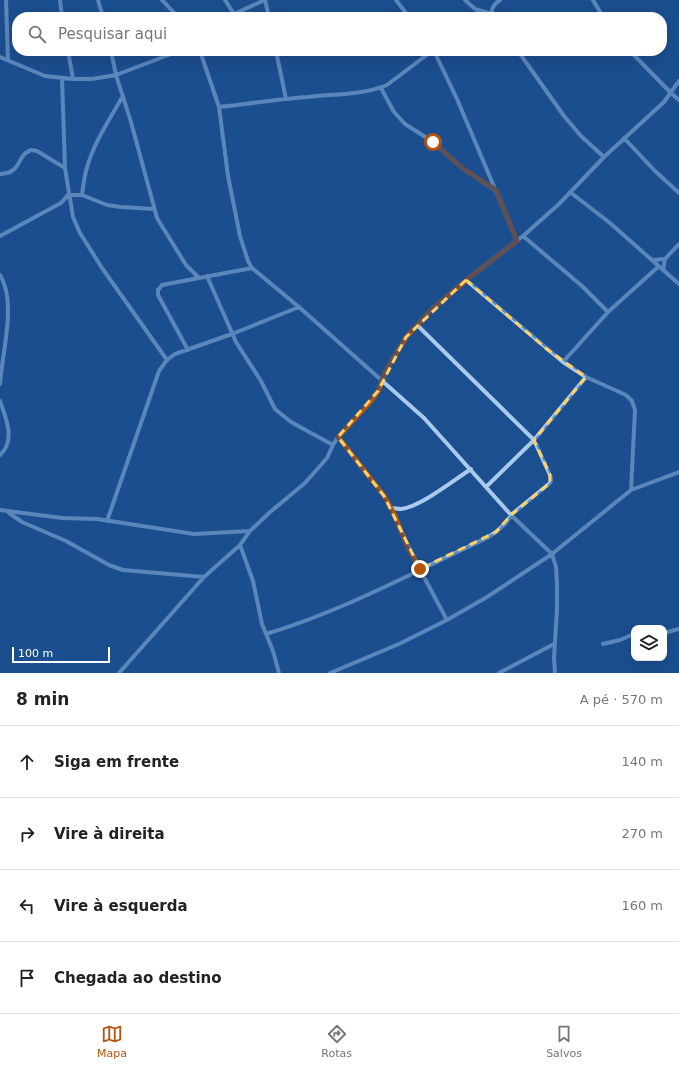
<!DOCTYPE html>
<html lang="pt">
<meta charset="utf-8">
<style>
body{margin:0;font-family:"DejaVu Sans",sans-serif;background:#f2f2f2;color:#222}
.controls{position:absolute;right:12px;bottom:12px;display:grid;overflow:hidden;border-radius:8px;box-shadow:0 4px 16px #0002}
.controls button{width:36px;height:36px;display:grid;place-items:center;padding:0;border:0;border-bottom:1px solid #e0e0e0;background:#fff;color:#222;font:20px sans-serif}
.scale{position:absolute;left:12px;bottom:10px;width:98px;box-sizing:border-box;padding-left:4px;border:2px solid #fff;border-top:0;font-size:11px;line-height:14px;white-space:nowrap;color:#fff;-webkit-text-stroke:3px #1b4f8f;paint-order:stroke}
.stop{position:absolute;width:12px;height:12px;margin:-9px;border:3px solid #b45309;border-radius:50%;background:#fff}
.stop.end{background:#b45309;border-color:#fff;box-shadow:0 1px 4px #0008}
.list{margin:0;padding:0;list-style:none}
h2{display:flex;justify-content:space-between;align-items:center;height:52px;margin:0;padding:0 16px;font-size:17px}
h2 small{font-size:13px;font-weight:400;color:#767676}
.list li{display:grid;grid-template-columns:26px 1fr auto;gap:12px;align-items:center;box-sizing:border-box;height:72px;padding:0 16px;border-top:1px solid #e0e0e0}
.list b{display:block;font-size:15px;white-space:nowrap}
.list em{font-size:13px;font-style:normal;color:#767676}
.icon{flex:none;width:22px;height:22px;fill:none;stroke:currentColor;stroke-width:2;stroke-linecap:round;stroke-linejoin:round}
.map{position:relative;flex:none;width:679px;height:673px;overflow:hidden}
.search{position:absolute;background:#fff;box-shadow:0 4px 16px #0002;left:12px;right:12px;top:12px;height:44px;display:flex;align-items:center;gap:10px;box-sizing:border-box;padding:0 14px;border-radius:16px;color:#767676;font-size:15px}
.sheet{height:340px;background:#fff}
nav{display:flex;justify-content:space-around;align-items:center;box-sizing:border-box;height:56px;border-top:1px solid #e0e0e0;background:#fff;font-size:11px;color:#767676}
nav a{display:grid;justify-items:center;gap:2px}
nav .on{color:#b45309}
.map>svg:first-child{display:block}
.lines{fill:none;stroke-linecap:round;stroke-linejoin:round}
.street{stroke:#a9c9ee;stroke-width:4}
.route{stroke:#b45309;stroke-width:5}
.marked{fill:none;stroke:#ffd166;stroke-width:3;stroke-dasharray:8 5;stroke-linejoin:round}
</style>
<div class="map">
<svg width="679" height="673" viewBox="0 0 679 673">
<rect width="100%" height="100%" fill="#1b4f8f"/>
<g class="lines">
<path class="street" d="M6,0L8,60
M60,0L62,17
M98,0L103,17
M162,0L178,17
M225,0L234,14
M265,0L269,17
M396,0L409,17
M465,0L475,9L492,14
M593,0L603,17
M227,17L265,0
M494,17C489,10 494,4 500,0
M68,51L73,79
M111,51L116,75L131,122L157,218L186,265L198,277
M200,51L219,107L228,176L240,236L248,261L252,268L299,307L424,418L511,515L552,554L556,567L557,584V609L554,658L555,673
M276,51L286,99
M434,51L457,99L517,241
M518,51L564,116L581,136L604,157
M630,51L671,93L679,100
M0,57L45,76L73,79H92L116,75L179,51
M62,78L65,168L73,217L80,233L102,268L167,360
M381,88L394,112L405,124L433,142L462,168L495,190
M219,107C248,104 278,99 308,97C332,94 364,95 387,85L432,51
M624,138L655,171L679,193
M0,174C23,173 16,155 31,150L37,151L65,168
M570,192L610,223L679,284
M82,195C83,187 84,179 86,171C93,144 109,120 123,96
M0,236L61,203L68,195H82L107,205L121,207L154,209
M523,236L582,286L608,312
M665,259L679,244
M652,260L665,259L663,270
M0,275C17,302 2,353 0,384
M207,276L236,342L261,381L275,409L291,422L333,445
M466,280L563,362L586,377L626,395L632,401L635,410L631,490
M188,350L158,295V290L162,285L252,268
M563,362L608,312L659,266
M0,401C6,418 16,441 0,455
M338,437L384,496L391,508L409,549L447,620
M487,486L534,440L586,377
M391,508C394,508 398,509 401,509C420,507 454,480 471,469
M0,510L62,518L97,519L194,534L250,531
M9,513L22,522L66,541L109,565L123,570L204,577
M107,521L159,371L167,360L175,354L232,334L299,307
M240,545L253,581L262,624L273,651L279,673
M664,633L679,629
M266,634C343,611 414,572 487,538L496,532L506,523L511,515L550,483L551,480L550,475L534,440L417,325
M603,644L620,640L634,634
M119,673L204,577L240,545L250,531L269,513L305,483L327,458L333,445L338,437L371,401L378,391L386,370L393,358L406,337L417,325L431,310L466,280L523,236L559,204L604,157L664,102L679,81
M330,673L399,644L447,620L487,597L552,554L631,490L679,472
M499,673L554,644"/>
</g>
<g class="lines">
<path class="route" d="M420,569L408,549L394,514L384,496L338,437L371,401L378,391L386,370L406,337L431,310L466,280L517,241L496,190L462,168L433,142"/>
</g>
<path d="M0 0H679V673H0ZM466,280L548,350L586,377L534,440L550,475V483L511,515L496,532L420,569L384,496L338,437L378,391L406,337Z" fill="#1b4f8f" fill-opacity=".55" fill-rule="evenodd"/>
<path class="marked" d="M466,280L548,350L586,377L534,440L550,475V483L511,515L496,532L420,569L384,496L338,437L378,391L406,337Z"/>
</svg>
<div class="controls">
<button><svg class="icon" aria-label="layers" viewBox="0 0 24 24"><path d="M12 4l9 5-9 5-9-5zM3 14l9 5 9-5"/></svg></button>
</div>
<div class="scale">100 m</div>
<div class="stop" style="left:433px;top:142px"></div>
<div class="stop end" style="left:420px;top:569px"></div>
<div class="search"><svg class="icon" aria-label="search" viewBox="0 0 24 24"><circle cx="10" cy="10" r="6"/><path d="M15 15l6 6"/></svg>Pesquisar aqui</div>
</div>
<section class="sheet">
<h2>8 min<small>A pé · 570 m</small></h2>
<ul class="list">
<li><svg class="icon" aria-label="ahead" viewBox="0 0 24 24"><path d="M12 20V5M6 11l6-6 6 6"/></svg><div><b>Siga em frente</b></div><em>140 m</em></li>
<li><svg class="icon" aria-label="right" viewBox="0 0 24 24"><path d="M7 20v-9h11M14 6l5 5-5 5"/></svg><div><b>Vire à direita</b></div><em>270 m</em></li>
<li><svg class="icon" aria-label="left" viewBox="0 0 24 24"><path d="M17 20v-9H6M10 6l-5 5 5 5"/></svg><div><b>Vire à esquerda</b></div><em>160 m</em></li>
<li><svg class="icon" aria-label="arrive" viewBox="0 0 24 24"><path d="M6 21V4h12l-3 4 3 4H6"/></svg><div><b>Chegada ao destino</b></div></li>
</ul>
</section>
<nav>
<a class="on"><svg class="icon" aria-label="map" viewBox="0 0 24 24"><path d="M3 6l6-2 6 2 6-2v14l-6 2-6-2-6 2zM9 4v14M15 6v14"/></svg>Mapa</a>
<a><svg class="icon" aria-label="directions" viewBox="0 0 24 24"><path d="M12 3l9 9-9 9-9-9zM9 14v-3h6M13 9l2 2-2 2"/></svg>Rotas</a>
<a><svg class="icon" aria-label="saved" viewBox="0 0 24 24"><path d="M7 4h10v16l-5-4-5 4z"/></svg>Salvos</a>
</nav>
